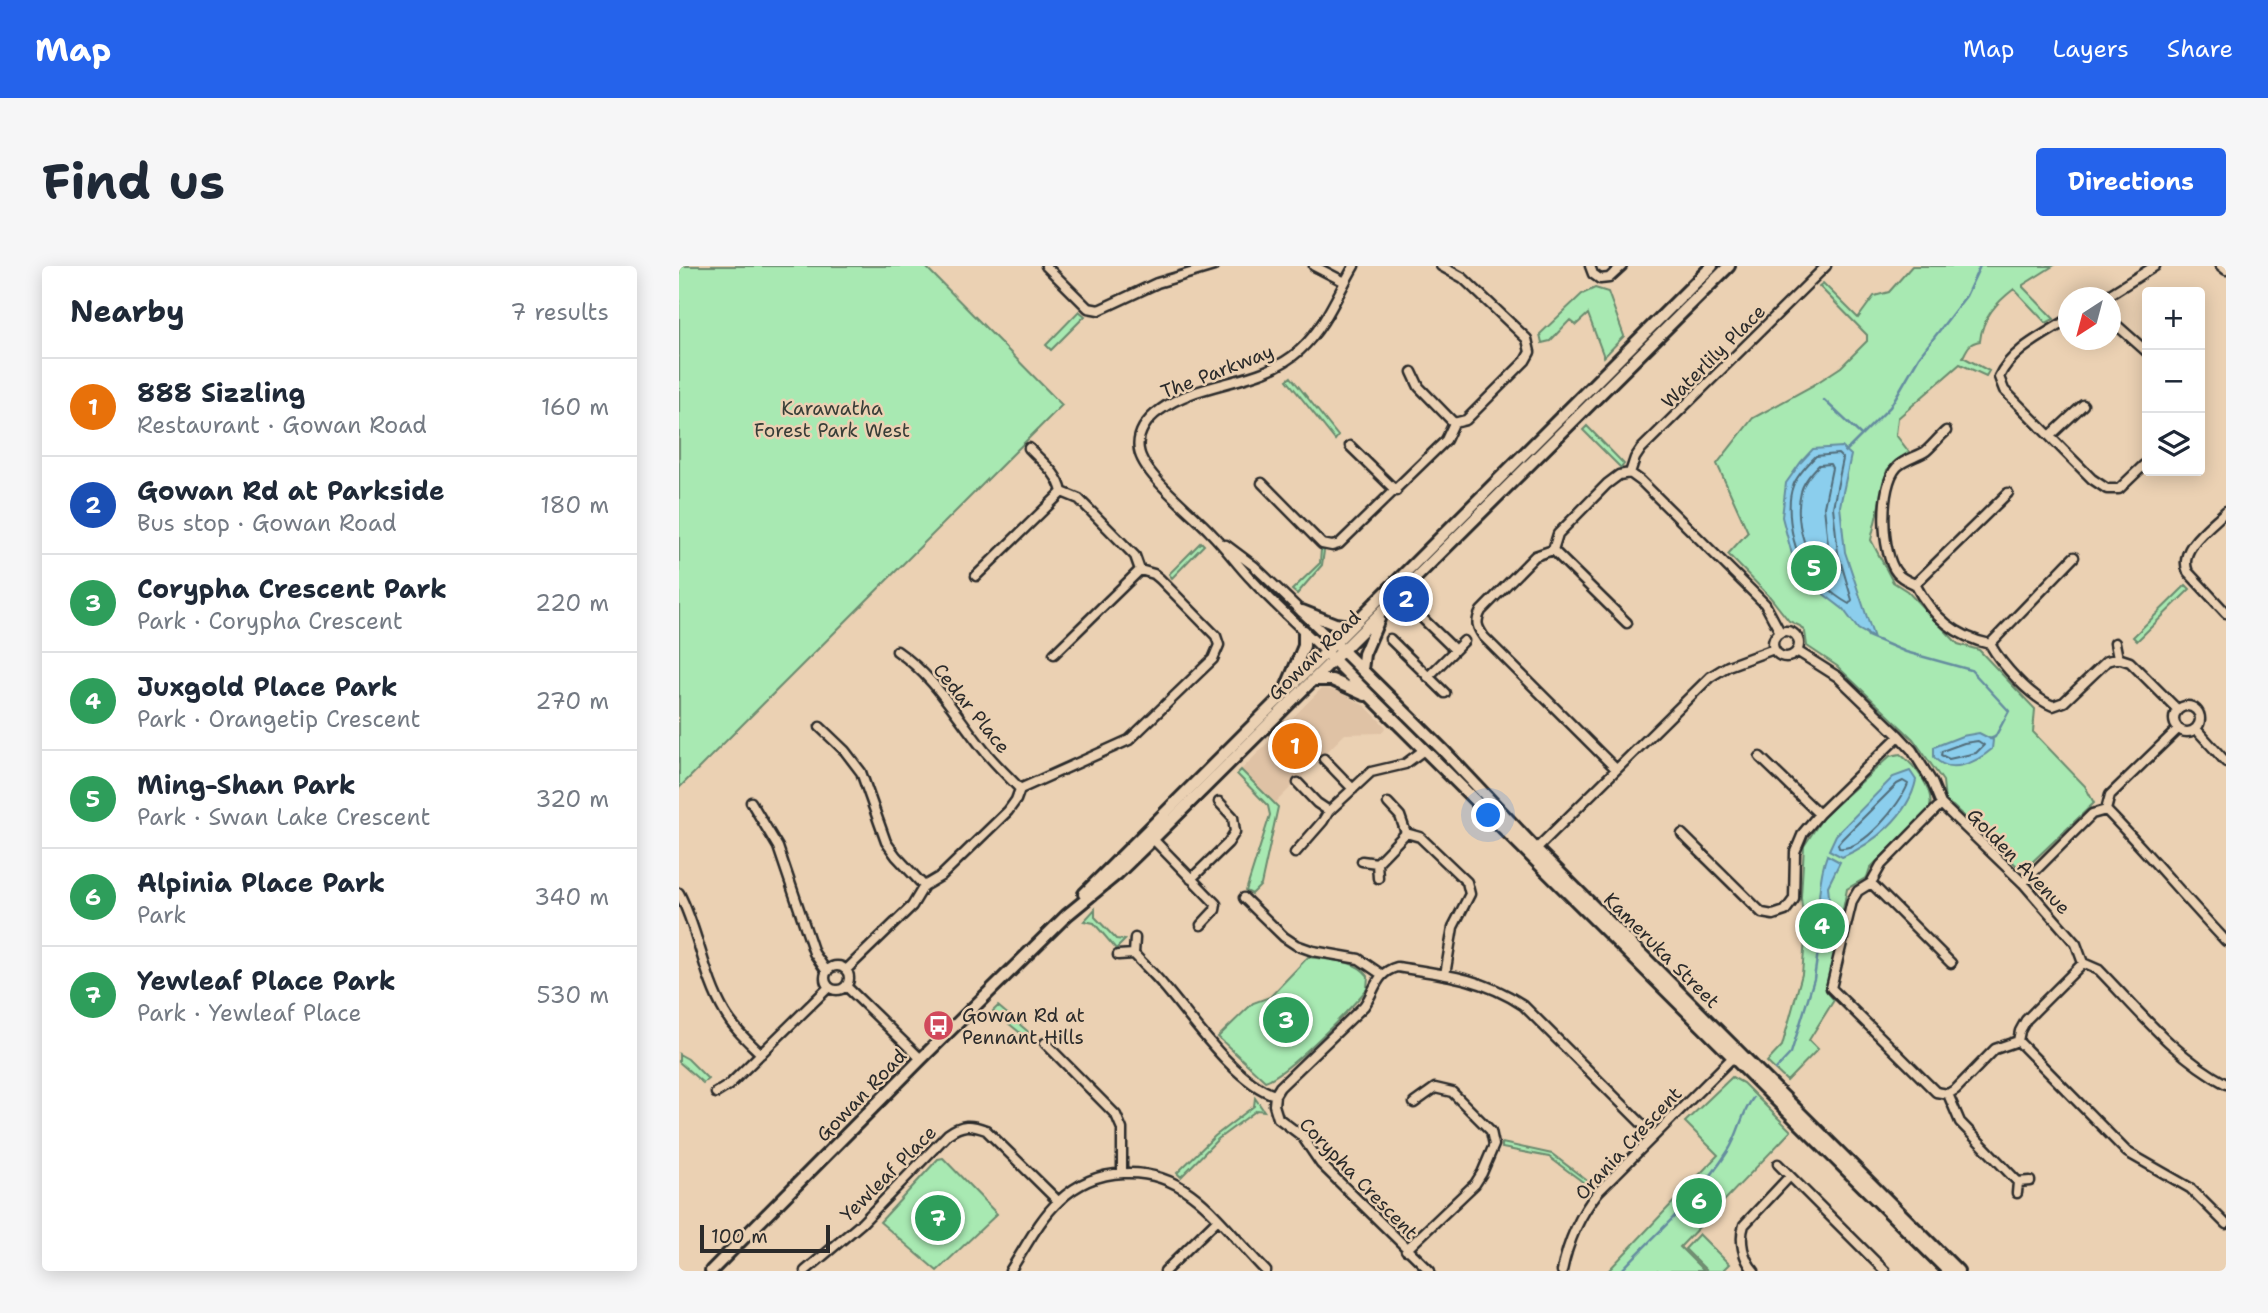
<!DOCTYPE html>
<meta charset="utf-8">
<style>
body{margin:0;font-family:"Shantell Sans",sans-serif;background:#f6f6f7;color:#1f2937}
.controls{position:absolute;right:21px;top:21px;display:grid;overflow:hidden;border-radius:7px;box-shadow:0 4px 18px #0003}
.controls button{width:63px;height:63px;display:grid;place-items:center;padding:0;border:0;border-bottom:2px solid #e0e1e3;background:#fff;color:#1f2937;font:35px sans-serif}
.compass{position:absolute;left:1379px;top:21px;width:63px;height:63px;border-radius:50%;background:#fff;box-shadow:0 4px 18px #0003;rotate:216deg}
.scale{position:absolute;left:21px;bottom:18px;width:130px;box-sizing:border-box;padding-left:7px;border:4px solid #2b2b2b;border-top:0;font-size:19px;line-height:24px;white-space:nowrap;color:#2b2b2b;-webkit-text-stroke:5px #ebd1b3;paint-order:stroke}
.you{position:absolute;left:810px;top:550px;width:24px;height:24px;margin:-18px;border:5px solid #fff;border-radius:50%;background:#1a73e8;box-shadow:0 0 0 10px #1a73e833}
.badge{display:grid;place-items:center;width:46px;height:46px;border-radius:50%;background:#2563eb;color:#fff;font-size:23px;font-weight:700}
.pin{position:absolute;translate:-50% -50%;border:4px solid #fff;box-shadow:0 2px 7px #0006}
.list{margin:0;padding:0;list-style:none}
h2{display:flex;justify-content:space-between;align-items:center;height:91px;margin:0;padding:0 28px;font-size:30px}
h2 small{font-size:23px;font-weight:400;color:#747a83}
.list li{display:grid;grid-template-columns:46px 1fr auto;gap:21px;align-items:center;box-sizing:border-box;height:98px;padding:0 28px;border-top:2px solid #e0e1e3}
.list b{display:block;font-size:26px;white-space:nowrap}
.list p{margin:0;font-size:23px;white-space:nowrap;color:#747a83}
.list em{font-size:23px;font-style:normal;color:#747a83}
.icon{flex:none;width:38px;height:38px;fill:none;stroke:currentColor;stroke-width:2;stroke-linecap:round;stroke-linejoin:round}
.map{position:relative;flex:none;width:1547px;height:1005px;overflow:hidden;border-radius:7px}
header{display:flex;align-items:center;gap:42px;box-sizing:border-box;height:98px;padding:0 35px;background:#2563eb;color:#fff}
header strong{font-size:33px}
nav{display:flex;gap:38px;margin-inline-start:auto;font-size:24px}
.intro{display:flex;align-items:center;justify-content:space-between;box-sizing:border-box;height:168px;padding:0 42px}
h1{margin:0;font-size:49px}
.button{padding:18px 32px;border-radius:7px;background:#2563eb;color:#fff;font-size:24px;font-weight:700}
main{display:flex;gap:42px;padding:0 42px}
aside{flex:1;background:#fff;border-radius:7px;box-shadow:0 4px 18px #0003}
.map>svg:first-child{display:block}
.built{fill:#dfc2a5}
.green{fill:#a8e9b2;stroke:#6a8a6e;stroke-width:2}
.water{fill:#8bceed;stroke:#658d9f;stroke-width:2}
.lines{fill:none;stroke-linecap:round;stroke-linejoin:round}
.shore{stroke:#516c79;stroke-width:2}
.stream{stroke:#658d9f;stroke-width:2.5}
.street-casing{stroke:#2b2b2b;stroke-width:13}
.secondary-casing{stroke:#2b2b2b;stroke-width:16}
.street{stroke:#ebd1b3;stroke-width:8}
.secondary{stroke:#ebd1b3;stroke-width:10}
.labels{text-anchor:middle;stroke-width:5;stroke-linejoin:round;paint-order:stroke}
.street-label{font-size:19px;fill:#2b2b2b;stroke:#ebd1b3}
.park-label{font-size:19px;fill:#383e38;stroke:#ebd1b3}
.poi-label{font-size:19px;fill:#2b2b2b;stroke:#ebd1b3;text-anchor:start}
</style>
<header>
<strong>Map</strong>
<nav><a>Map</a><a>Layers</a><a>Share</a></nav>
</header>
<div class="intro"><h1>Find us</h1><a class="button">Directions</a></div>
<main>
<aside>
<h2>Nearby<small>7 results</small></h2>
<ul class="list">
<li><span class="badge" style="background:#e8710a">1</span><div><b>888 Sizzling</b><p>Restaurant · Gowan Road</p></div><em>160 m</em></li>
<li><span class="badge" style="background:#1a4fb4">2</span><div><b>Gowan Rd at Parkside</b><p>Bus stop · Gowan Road</p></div><em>180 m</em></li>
<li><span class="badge" style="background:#2e9e5b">3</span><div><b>Corypha Crescent Park</b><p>Park · Corypha Crescent</p></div><em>220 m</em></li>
<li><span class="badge" style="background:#2e9e5b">4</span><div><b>Juxgold Place Park</b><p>Park · Orangetip Crescent</p></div><em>270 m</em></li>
<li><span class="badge" style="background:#2e9e5b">5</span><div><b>Ming-Shan Park</b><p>Park · Swan Lake Crescent</p></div><em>320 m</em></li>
<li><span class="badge" style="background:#2e9e5b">6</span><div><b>Alpinia Place Park</b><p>Park</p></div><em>340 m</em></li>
<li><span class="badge" style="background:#2e9e5b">7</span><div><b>Yewleaf Place Park</b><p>Park · Yewleaf Place</p></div><em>530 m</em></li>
</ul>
</aside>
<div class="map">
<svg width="1547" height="1005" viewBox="0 0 1547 1005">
<rect width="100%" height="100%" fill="#ebd1b3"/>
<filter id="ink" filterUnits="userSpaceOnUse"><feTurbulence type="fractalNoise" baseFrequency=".0143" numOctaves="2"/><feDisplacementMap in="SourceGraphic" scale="14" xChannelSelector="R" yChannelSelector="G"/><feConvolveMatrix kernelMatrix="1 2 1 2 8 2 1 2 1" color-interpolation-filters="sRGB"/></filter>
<g filter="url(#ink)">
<path class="built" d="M642,423H649L660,426L686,440L707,461L702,467L666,468L595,538L562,504Z"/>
<path class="green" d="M0,0H246L383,139L0,522Z
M1233,0H1374L1344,19V21L1375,53L1367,57L1335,23C1318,36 1303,52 1301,75C1290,77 1289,81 1284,91L1310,105L1307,110L1281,98L1219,152L1217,169L1230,186L1218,194L1208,204L1192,274L1214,316L1228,325L1279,378L1300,384L1356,443L1354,466L1406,520L1415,537L1350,599L1338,600L1274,540L1266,536L1264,515L1234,473L1158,400L1128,380L1126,366L1121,360L1110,355L1091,331L1049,288L1069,266L1038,198L1074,152L1133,120L1162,101L1188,75V69L1140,20L1144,17L1179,52L1195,30L1210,26Z
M916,22L929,26L945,70L925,91L909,48L897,59L891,54L871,75L863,77L861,68L903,28Z
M400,45L406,50L372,84L367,79Z
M612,111L659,170L656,174L608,114Z
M908,160L945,198L942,202L904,164Z
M522,276L525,279L493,312L490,308Z
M642,283L645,285L643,299L618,328L613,324L641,297Z
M1507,319L1511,323L1458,375L1454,371Z
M1221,488C1236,500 1255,522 1251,542L1191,602L1188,611L1168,623L1148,726L1155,734L1130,774L1139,783L1108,815L1088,796L1103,780L1123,708L1126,674L1122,631L1125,580L1144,551L1211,490Z
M562,504L599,541L582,619L573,628L567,625L591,549L589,540L558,508Z
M416,643V651L437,673L446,674L437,683L415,657L405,655Z
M629,691C649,694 677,693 689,710L688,723C671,743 608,809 586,815L539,771L574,737L591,731Z
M319,740L353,769L350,774L314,745Z
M0,788L9,793L29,813L24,817L0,796Z
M1053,811L1064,817L1112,865L1001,981L1025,1005H929L1039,889L1006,856Z
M576,832L585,845L578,844L539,873L502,911L498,907L536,870L575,840Z
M823,877L873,888L911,917L908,919L870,891L823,882Z
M264,892L318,948L258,1005L201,956L259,893Z
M1020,968L1050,998L1043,1005H1028L1006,983Z"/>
<path class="water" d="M1163,181L1172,189L1161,240L1166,286L1195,372L1179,363L1164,343L1138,323L1114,292L1103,251L1107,217L1122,196L1134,183Z
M1300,467L1314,474L1313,483C1298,496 1270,510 1255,491V481L1283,470Z
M1231,505L1237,514C1230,549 1194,578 1163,591L1150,584L1157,569L1214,511Z
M1148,589L1161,596L1149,620L1150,631L1148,657L1144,663C1135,648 1142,605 1148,589Z"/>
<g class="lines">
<path class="shore" d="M1159,188L1164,193L1154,241L1159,287L1173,334L1170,338C1152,328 1130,308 1120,289C1112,272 1107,238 1114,220C1118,209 1129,198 1137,190Z
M1151,198L1153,202L1145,241L1150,288L1157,310L1153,314C1126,297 1115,255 1122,226C1124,216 1133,206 1140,199Z
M1299,475L1305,479L1297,487L1270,493L1262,489L1263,485L1285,477Z
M1224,515L1229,518C1221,539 1184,585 1160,582L1159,578L1163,573L1218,518Z"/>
<path class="stream" d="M1145,134L1181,168
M1166,186L1211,141L1240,91L1287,30L1301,0
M1187,366L1189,370L1227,386L1292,404L1330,445L1316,471L1311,473
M1097,803L1112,787L1135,713L1143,658
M942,1005C978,966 1021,930 1049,885C1060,868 1062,848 1074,832"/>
<defs>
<path id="street" d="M367,0L409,42L420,44L478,17L535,0
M635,0L666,16
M911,0L914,8L921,13L930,12L943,0
M1542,0L1547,4
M1425,32L1476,0
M1390,53C1365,69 1332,84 1320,111L1325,124L1413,213L1428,223H1440L1465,199
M1432,54L1468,86
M733,106L740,121L775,157
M1371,170L1404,139
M671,180L717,225
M951,207L956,192L962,183L1147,0
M583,217L643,278L653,280L660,278L767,174L775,157L787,154L846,95L851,86L848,73L784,12L762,0
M1547,245C1532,260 1498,283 1509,306L1547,347
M547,279L575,300L655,377
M874,284L948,357
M297,310L383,226
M1236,318C1252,349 1277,371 1311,378C1323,399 1351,431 1374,440L1385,436L1428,395L1439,392L1451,396L1499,444
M1236,318C1229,315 1223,313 1218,307C1202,288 1200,220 1218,201C1226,193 1238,191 1247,185C1254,179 1260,171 1267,165
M1236,318L1329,227
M738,347L776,384
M1094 378a13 13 0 1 1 26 0a13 13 0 1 1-26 0Z
M711,373L766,427
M1436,377L1439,392
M1311,378L1395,291
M218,385C257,412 275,447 304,483C315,497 329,510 341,523
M646,385C622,362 597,340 574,315C559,300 547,282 532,267C514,247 464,209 460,184C457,168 468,153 481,144C521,114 582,120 621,84C646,61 658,29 675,0
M1118,385L1159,411L1220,470L1233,484L1253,516L1262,538L1344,617L1397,678L1404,697L1420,704C1460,745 1496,791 1547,818
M375,388L461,304
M749,411L785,375
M1495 453a13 13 0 1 1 26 0a13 13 0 1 1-26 0Z
M141,461L166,485L182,506L207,576L217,590L245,620
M1517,463L1547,496
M1081,491L1140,548
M645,493L674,523
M937,503L805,371C798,361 796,356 802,345L856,290L874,284L879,268L928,218L940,209L951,207L962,215L1086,338L1101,366
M619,517L638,537L650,545
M72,536L99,581L135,687L148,706
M709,537L721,550L727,567L741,571L788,616L791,628L774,661L766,709
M1262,538L1202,599L1192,617L1179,625L1173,635L1152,722L1257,826L1269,828L1277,823L1316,783L1339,775L1341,765L1347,754L1404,697
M1427,544C1469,587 1506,632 1547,675
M1003,568L1083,647L1094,649L1106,645L1115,633L1116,586L1124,567L1140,548L1220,470
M471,570L537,638L536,644L522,659
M857,583L1031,411L1049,400L1095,383
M616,587L644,555L650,545L692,506L726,498L745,484
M683,595L698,597
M699,612L698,597L727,567
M512,613L549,577L556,566L554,551L540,536
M1192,617L1272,697
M1344,617L1413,548L1427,544L1431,529L1499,463
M0,627C20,665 24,710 46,747C55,763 69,775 82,788
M565,632L605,671L617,679L634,685L680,693L702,708
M455,688L456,672
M439,689L455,688C465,699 476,709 485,720C511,750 557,818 596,829
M146 712a12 12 0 1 1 24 0a12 12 0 1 1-24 0Z
M167,704L233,640L245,620L262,610L329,545L337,534L341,523L450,474L534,393L540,379L537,370L481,313L475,308L461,304L456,290L400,233L383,226C379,207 363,196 350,182
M167,720L242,793
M1339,775L1448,886L1511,922L1547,958
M366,777L437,849L443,863V905
M37,827L50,819L150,721
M1269,828L1281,856L1339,916
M1099,898L1206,1005
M1338,927L1339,916L1351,915
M727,984L796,918L803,907L815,879L812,865L773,826L756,822L735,837
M126,1005L183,957L269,868C283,858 291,858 307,864L379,935
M331,1005C345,984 361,952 380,935C416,900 472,898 512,928C539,948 563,981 587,1005
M486,1005L538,954
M751,1005L642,898L623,870L599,852L595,839L596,829L601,821L685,740C697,724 696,707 718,701C764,708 804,712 844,739L974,869
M883,1005C889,975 900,950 919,926L1058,787
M1075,1005C1064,993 1060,974 1065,959L1111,910"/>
<path id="secondary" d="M623,345L656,358L671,360
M660,381L764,484L857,583L1279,1005
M651,390L1269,1005
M683,404L685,388L700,353
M634,414H653L686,429
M608,420L625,380V365
M405,628L1033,0
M32,1005L242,793L388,649L438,608L474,573L1050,0"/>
</defs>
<use href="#street" class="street-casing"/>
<use href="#secondary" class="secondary-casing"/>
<use href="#street" class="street"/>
<use href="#secondary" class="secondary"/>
</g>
</g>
<defs>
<symbol id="bus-disc" viewBox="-11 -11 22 22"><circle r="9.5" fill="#d1495b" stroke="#ebd1b3"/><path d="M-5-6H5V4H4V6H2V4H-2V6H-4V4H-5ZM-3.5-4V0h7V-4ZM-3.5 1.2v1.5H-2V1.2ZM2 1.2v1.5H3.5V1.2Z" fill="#fff"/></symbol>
</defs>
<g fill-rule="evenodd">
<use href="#bus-disc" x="242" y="742" width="35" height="35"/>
</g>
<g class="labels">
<g class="street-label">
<text transform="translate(1034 90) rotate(-45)" y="7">Waterlily Place</text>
<text transform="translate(538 105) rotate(-21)" y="7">The Parkway</text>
<text transform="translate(635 389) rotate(-44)" y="7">Gowan Road</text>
<text transform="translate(293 442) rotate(51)" y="7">Cedar Place</text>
<text transform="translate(1340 595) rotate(46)" y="7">Golden Avenue</text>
<text transform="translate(983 684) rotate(45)" y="7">Kameruka Street</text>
<text transform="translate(182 829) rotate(-46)" y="7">Gowan Road</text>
<text transform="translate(949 877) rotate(-47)" y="7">Orania Crescent</text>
<text transform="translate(209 907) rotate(-45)" y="7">Yewleaf Place</text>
<text transform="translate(680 912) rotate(46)" y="7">Corypha Crescent</text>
</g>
<g class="park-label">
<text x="153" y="149">Karawatha<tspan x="153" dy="22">Forest Park West</tspan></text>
</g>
<g class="poi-label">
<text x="283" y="756">Gowan Rd at<tspan x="283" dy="22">Pennant Hills</tspan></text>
</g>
</g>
</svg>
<div class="controls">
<button>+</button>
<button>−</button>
<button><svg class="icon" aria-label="layers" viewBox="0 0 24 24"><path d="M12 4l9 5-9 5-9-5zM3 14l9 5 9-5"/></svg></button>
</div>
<svg class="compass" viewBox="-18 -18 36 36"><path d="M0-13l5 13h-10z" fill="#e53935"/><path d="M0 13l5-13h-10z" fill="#747a83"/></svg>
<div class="scale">100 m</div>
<div class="you"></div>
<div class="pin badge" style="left:616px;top:480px;background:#e8710a">1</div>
<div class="pin badge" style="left:727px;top:333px;background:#1a4fb4">2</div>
<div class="pin badge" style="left:607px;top:754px;background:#2e9e5b">3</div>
<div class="pin badge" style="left:1143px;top:660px;background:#2e9e5b">4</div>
<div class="pin badge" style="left:1135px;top:302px;background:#2e9e5b">5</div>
<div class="pin badge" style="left:1020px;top:935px;background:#2e9e5b">6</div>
<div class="pin badge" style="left:259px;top:952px;background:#2e9e5b">7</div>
</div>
</main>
